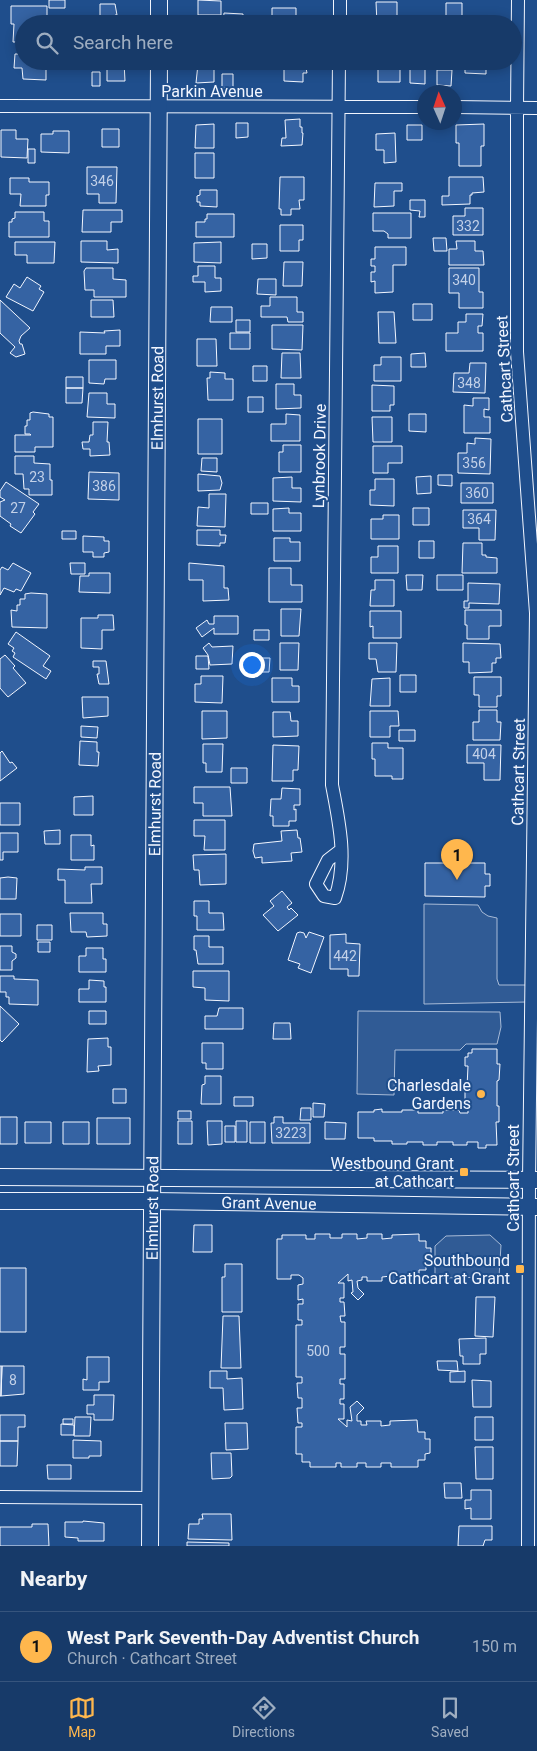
<!DOCTYPE html>
<meta charset="utf-8">
<style>
body{margin:0;font-family:Roboto,sans-serif;background:#244571;color:#f1f3f6}
.compass{position:absolute;left:417px;top:85px;width:45px;height:45px;border-radius:50%;background:#173a69;box-shadow:0 2px 12px #0003;rotate:357deg}
.you{position:absolute;left:251px;top:664px;width:18px;height:18px;margin:-12px;border:4px solid #fff;border-radius:50%;background:#1a73e8;box-shadow:0 0 0 8px #1a73e833}
.badge{display:grid;place-items:center;width:32px;height:32px;border-radius:50%;background:#ffb74d;color:#111;font-size:16px;font-weight:700}
.pin{position:absolute;translate:-50% -41px;filter:drop-shadow(0 1px 2px #0008)}
.pin::after{content:'';position:absolute;top:26px;width:18px;height:15px;background:inherit;clip-path:polygon(0 0,100% 0,50% 100%)}
.list{margin:0;padding:0;list-style:none}
h2{display:flex;justify-content:space-between;align-items:center;height:65px;margin:0;padding:0 20px;font-size:21px}
h2 small{font-size:16px;font-weight:400;color:#9eadc0}
.list li{display:grid;grid-template-columns:32px 1fr auto;gap:15px;align-items:center;box-sizing:border-box;height:70px;padding:0 20px;border-top:1px solid #36547d}
.list b{display:block;font-size:19px;white-space:nowrap}
.list p{margin:0;font-size:16px;white-space:nowrap;color:#9eadc0}
.list em{font-size:16px;font-style:normal;color:#9eadc0}
.icon{flex:none;width:28px;height:28px;fill:none;stroke:currentColor;stroke-width:2;stroke-linecap:round;stroke-linejoin:round}
.map{position:relative;flex:none;width:537px;height:1546px;overflow:hidden}
.search{position:absolute;background:#173a69;box-shadow:0 2px 12px #0003;left:15px;right:15px;top:15px;height:55px;display:flex;align-items:center;gap:12px;box-sizing:border-box;padding:0 18px;border-radius:28px;color:#9eadc0;font-size:19px}
.sheet{height:135px;background:#173a69}
nav{display:flex;justify-content:space-around;align-items:center;box-sizing:border-box;height:70px;border-top:1px solid #36547d;background:#173a69;font-size:14px;color:#9eadc0}
nav a{display:grid;justify-items:center;gap:2px}
nav .on{color:#ffb74d}
.map>svg:first-child{display:block}
.built{fill:#305b95;stroke:#a8bbd7}
.building{fill:#3563a3;stroke:#f2f6ff}
.lines{fill:none;stroke-linecap:round;stroke-linejoin:round}
.street-casing{stroke:#f2f6ff;stroke-width:14}
.secondary-casing{stroke:#f2f6ff;stroke-width:18}
.street{stroke:#1f4e8c;stroke-width:12}
.secondary{stroke:#1f4e8c;stroke-width:16}
.poi-dot{fill:#ffb74d;stroke:#1f4e8c;stroke-width:2}
.labels{text-anchor:middle;stroke-width:4;stroke-linejoin:round;paint-order:stroke}
.number-label{font-size:14px;fill:#c3d1e8}
.street-label{font-size:16px;fill:#f2f6ff;stroke:#1f4e8c}
.poi-label{font-size:16px;fill:#f2f6ff;stroke:#1f4e8c;text-anchor:end}
</style>
<div class="map">
<svg width="537" height="1546" viewBox="0 0 537 1546">
<rect width="100%" height="100%" fill="#1f4e8c"/>
<path class="built" d="M424,904L478,905L482,912L488,916L497,918V979L499,985H527V1002L424,1004Z
M358,1011L500,1012L501,1027L497,1044H466L460,1050H395L394,1095L357,1094Z
M490,1235L501,1245L499,1277L435,1278V1246L446,1236Z"/>
<path class="building" d="M49,0H65V8H49Z
M198,0L221,1V15H198Z
M376,2H397V24H377Z
M446,3H462V19H446Z
M100,4H115L117,15H115V21H100Z
M11,6H47V24H24V42H13L14,24H11Z
M272,8H296V23L272,24Z
M224,13L243,14V24H223Z
M465,19H486V24H465Z
M15,54H24V61H46V80L23,79L22,68H14Z
M284,61H303V68H306L307,73H303V82L284,81Z
M465,61H486V74L465,73Z
M107,62H124L125,81H107Z
M380,62H400V82H378V69L381,68Z
M214,63V82L196,83L198,64Z
M410,68H425V84L410,83Z
M437,70H452L451,86L437,85Z
M92,72H100V86H92Z
M222,74H233V88H222Z
M300,119V127H302V133H303L302,145L281,146L282,138H286L285,120Z
M236,123H248V137L236,138Z
M214,124V148H195L196,125Z
M484,124V146H481V166H459V143H456V125Z
M407,125H422V140H407Z
M102,129H119V147H102Z
M1,130H16V139H28L27,158L1,157Z
M53,131H69V153L41,152V134H53Z
M395,133L396,162L384,163V150H376V134Z
M28,149H35V163H28Z
M195,153H214V178H195Z
M87,167H117L116,203H99V194H87Z
M280,177H304V200H299L300,209H291V215H281V209H279Z
M449,177H483L484,192L472,193V195H470V204L442,205V196H449Z
M10,178H29V182H49V195H46V206H20L21,194H10Z
M375,183H402V191H394V206L374,207Z
M200,190H217V207L200,206V202H197V196L200,195Z
M410,200H425V217H419L420,211L410,210Z
M465,208H483V235H453V216H465Z
M83,210H122V222H111V232H82Z
M15,212H44V221H49V237H9V222H12V219L15,218Z
M373,213H411V238H388V234L384,231H373Z
M207,214H234V237H196V222H205V219H207Z
M280,225H303V240H299V251H280Z
M433,238H446L447,251H434Z
M81,241H107V250L118,249V263L81,262Z
M456,241H475V251H483L484,265H449V249H457Z
M15,242H55L54,263H27V255H15Z
M221,242V263L194,262V243Z
M252,244H267V258L252,259Z
M375,247H406V265H393V292L375,293V281L371,282V272H375V266H371V259H375Z
M284,262H303L302,286H283Z
M198,266H215V278H221V291L205,292V282H193V276H198Z
M86,268H113V279L126,280V297H94V290H85L84,271Z
M449,268H479V292H483V308H459V293H449Z
M27,277L41,286L39,289L44,292L33,311L6,297L14,284L20,288Z
M258,279H276V295L257,294Z
M270,297H297V312H303V322H288L287,317H261V306H270Z
M0,300L30,328L21,336L19,341L20,344H22L25,354L16,357L10,353L15,347L0,333Z
M91,300H113L114,317H91Z
M413,304H432V320H413Z
M211,307H232V322H210Z
M378,312H394L396,343H379Z
M466,314H483L482,326H478V333H483V351H446V333H458V322H466Z
M236,320H250V332H236Z
M272,325H303L302,350L272,349Z
M120,330V346H106V354H80V332L105,333L104,331Z
M230,333H250V349H230Z
M197,339H216L217,366H197Z
M282,353H300L301,378H281Z
M425,353L426,367H411V354Z
M381,357H401V381H374V365H381Z
M89,360H116V379H105L104,384L89,383Z
M470,363H486L485,393L453,392L454,373H469Z
M253,366H267V381H253Z
M210,372L225,373V379H233V400H208L207,378H210Z
M66,377H83V388H66Z
M276,384H294V395H301V408L276,409Z
M372,385L394,386V405H390V411H372Z
M66,388H83L82,403H66Z
M89,393H107V404H115V418L87,417Z
M248,397H263V412H248Z
M473,398H489V410L484,409V417H490V433H464V405L473,406Z
M33,412L49,414V417H53V447H35V452H15V435H31L30,434H25V426H27V420H30V413Z
M286,414L300,415V441H271V424H286Z
M409,414H426V432L409,431Z
M372,417H392V442H373Z
M198,419H222V454H198Z
M93,422H108L107,442H109L110,455L90,456V449H83L82,442H89L90,435H93Z
M475,438L491,439L490,474L458,473V453H467V443L475,444Z
M283,445H301V472H279V452H283Z
M373,446H402V463H388V473H373Z
M15,456H34V463L50,464V480H52V495H29V489H24L23,474H15Z
M202,458H217V472L201,471Z
M89,472L119,473V500L88,499Z
M198,474L220,476L222,483L220,490L198,491Z
M438,475H452V486L438,485Z
M431,476V493L417,494L416,477Z
M292,477V488H301V502L273,501V478Z
M375,479H394V506L370,505V490H375Z
M6,482L39,504L33,512L35,514L21,533L10,526L11,524L0,516V502L5,500L0,497V491Z
M461,483H493V503H461Z
M209,494H226L225,527L197,526L198,507L209,508Z
M251,503H268V514H251Z
M289,508V513H301V531H273V509Z
M413,508H429V525H413Z
M463,510H496L495,540H479V528H463Z
M383,515H399V539H371V519H383Z
M197,530H220V535H226L225,543H220V546L197,545Z
M62,531H76V539H62Z
M83,536L104,537V541H109V552L104,553V557H93V552H83Z
M274,538H290V542H300V561H274Z
M419,541H434V558H419Z
M463,543H482V555H486V557L497,558V573H462Z
M378,546H398V573H371V557H378Z
M13,563L31,573L21,591L16,589L14,592L4,588L0,595V570L2,567L8,570Z
M70,563H85V574H71Z
M189,563L224,566V588H228L229,600L203,601V580H189Z
M269,568H291V585H302V602H269Z
M89,573H110V593L79,592L80,576H89Z
M406,575H423L422,590H407Z
M437,575H463V590H437Z
M375,580H394V606H370L371,590H375Z
M468,583L500,584L499,604L469,603V608H464V601H468Z
M31,593L47,594V628L12,627L11,610L17,611V605H20V599H25V594Z
M281,609H301L299,636H281Z
M465,610H501V626H489V639H467V625H465Z
M370,611H401V638H373V626L370,627Z
M98,615H113L114,630H102V649L81,648V618H98Z
M214,616H238V634H214V628L202,637L196,628L207,620L209,624H214Z
M254,630H269V640H254Z
M16,632L50,656L43,666L51,671L46,679L13,657L15,653L12,651L14,648L8,644Z
M209,643L212,647L233,646L232,664L210,665L208,655L203,648Z
M280,643H299L298,670H280Z
M369,643H397L396,672H378L376,659H369Z
M463,643L500,644L501,658H496V663H492V672L469,673V662H463Z
M5,655L15,666L13,668L26,683L8,697L0,688V659Z
M196,656H208L209,669H196Z
M255,658H270L269,672H255Z
M93,661H106L109,684H99L97,674H99V667H93Z
M400,675H416V692H400Z
M201,676H223L222,703L195,702V684H201Z
M474,677H501V696H497V707H479V695H474Z
M272,678H292V686H299V702H272Z
M390,678V706H370L372,679Z
M82,697H108V716L83,718Z
M479,710H497V722H501L500,740H473V722H479Z
M202,711H227V738L202,739Z
M370,711H398L399,726H390V737H370Z
M273,712H290L291,721H298V736L273,737Z
M81,726L98,727L97,738L81,737Z
M399,730H415V741H399Z
M80,741L97,742V752H99L98,766L79,765Z
M372,743H388V748H403V779H392V776H375V759H372Z
M203,744H223L222,772H206V763H203Z
M273,745L299,746L298,770H293V781H272Z
M467,745H501L500,780H484V763H467Z
M2,751L10,763L12,762L17,768L0,781V753Z
M231,768H247V783H231Z
M194,787H230L232,816H203V803H194Z
M282,788L300,789V805H294V810L296,809V821H289V826H273V816H270L271,799H281Z
M93,796V815H74V797Z
M0,803H20V825H0Z
M194,820H225V850H204L205,836H194Z
M60,830V844H45L44,831Z
M297,830L298,838H300L302,852L291,853L292,861L262,863V857L255,858L253,851L254,844L282,841L281,831Z
M0,833H18V852H3V860H0Z
M71,835H91V846L94,845V860H71Z
M226,854V884L200,885L199,870H194L193,855Z
M425,863H485V874H490V886H485V897L425,896Z
M85,867H102V884H91L92,903H65V880H58V869L85,870Z
M8,877L17,878L16,899H0V878Z
M282,891L292,903L287,907L289,910L291,908L298,915L278,931L263,915L274,906L270,901Z
M194,901H209V913H223L224,930H197V916H194Z
M70,913H103V924H107V936L87,937L86,932H71Z
M0,914H21V936H0Z
M37,925H52V940H37Z
M300,932L304,933L306,938L309,932L324,937L311,973L298,968L300,964L288,960L297,933Z
M346,934V943L360,944L359,976H348V969H330V935Z
M194,936H209V947H223V964H198L196,950H194Z
M38,942H50V952H38Z
M0,946H12V952L16,954V958L12,961V970H0Z
M86,948H103V959H106V972H79V956H86Z
M193,971H229V1001L205,1000V988L193,987Z
M0,976H14V979L38,980V1005L9,1004V997H6V992H0Z
M89,980L104,981V987H106V1002H79V989H89Z
M0,1006L19,1024L2,1042L0,1040Z
M219,1008H243V1029H205V1016H217Z
M89,1011H106V1024H89Z
M274,1023H290L291,1039H273Z
M108,1038V1047H111V1065L98,1066L99,1071L87,1072L88,1039Z
M202,1043H223V1069H206V1063H202Z
M472,1049H497V1064H500L499,1080L497,1081V1106H499V1122H496L497,1145H486V1148H478V1142H467V1145H453V1142H437V1145H423V1142H407V1144H392V1141H374V1138H358V1112H374V1110L382,1109V1112H402V1110H418V1113H443V1110H459L460,1113H468V1102H465V1087H467L468,1066H465V1057H468V1053H472Z
M205,1076H221V1104H201L202,1085L205,1084Z
M113,1089H126V1103H113Z
M234,1097H253V1106H234Z
M313,1103L325,1104L324,1117H313Z
M301,1108H311V1120H300Z
M178,1111H191V1119H178Z
M0,1117H17V1144H0Z
M274,1117H283V1123H310V1143H272L271,1123H274Z
M97,1118H130V1144H97Z
M178,1121H192V1144H178Z
M207,1121H222V1144L208,1145Z
M236,1121H247V1142H236Z
M25,1122H51V1143H25Z
M63,1122H89V1144H63Z
M250,1122H265V1143H250Z
M325,1122L346,1123L345,1139H325Z
M225,1126H235V1142H225Z
M194,1225H212V1252H193Z
M315,1234H330V1238H342V1234H357V1239L367,1238V1234H382V1239L392,1238V1235L419,1234V1241H426V1248H431V1264L426,1265V1270H419V1281H391V1276L382,1277V1281H367V1277H362V1280L357,1281L358,1288L364,1294L358,1300L351,1293L353,1292L352,1280L348,1281V1274L338,1283H344V1298H340V1302H344L345,1316H340L341,1322H345V1347H340V1354H345V1379H340V1384H344V1399H340V1404H344V1419H338L347,1427V1420L352,1421L350,1407L357,1401L364,1408L357,1415V1421H361V1425H367L366,1421H381V1426L390,1425V1421L417,1420L418,1432H425V1439H430V1453L425,1454V1460H418V1467H391V1463H381V1467H366V1463H357V1467H341V1463H336V1467H310V1462H302V1454H296V1427H302V1423H298L297,1408H302V1398H298L297,1383H302V1377H296V1325H302V1320H298V1304H303V1299L298,1300V1285L303,1284V1278L299,1275H291V1279H277V1239H282V1235H306V1239H315Z
M225,1264H242V1312H222V1277H225Z
M0,1268H26V1332H0Z
M476,1297H495L493,1337L475,1336Z
M223,1316H239L241,1368H221Z
M486,1338V1354H480V1364H463V1356H460L459,1339Z
M87,1357H109V1382H99V1390H83V1379L87,1380Z
M437,1361H457L458,1371L438,1370Z
M0,1366H2L1,1396H0Z
M2,1366H24V1394L1,1396Z
M210,1371H227V1379L242,1378L243,1409L224,1410L223,1388H210Z
M465,1371V1382H450V1372Z
M472,1380L491,1381V1407H473Z
M94,1395H114L113,1420H94V1414H87V1405H94Z
M0,1415H25V1427H18V1441H0Z
M75,1417H91L90,1436H74Z
M475,1417H493V1440H475Z
M63,1419H73V1424H63Z
M225,1423H247L248,1449L226,1450Z
M61,1424L74,1425V1435H61Z
M73,1440L101,1441V1456H89V1458H73Z
M0,1441H18L17,1466H0Z
M475,1447H493V1479H476Z
M211,1453H231L232,1476L230,1478L212,1479Z
M47,1465H71V1479H48Z
M444,1483H461L462,1498H445Z
M471,1490H491V1519H471V1508L465,1509V1500H471Z
M202,1514H231L232,1540L188,1539L189,1524H199V1519H203Z
M83,1521L104,1523V1541H78V1538L65,1537V1522H83Z
M32,1524H48L49,1546H0V1527H32Z
M459,1526H492V1540H485L483,1546H458Z
M187,1542L229,1543V1546H187Z"/>
<g class="lines">
<defs>
<path id="street" d="M518,0L517,107V352L536,613L529,1180L528,1546
M340,24V0
M339,61L332,785C339,821 348,862 335,898L324,896L316,884L328,860L341,850
M0,106L424,107
M454,107L537,108
M0,1497L151,1498"/>
<g id="secondary">
<path d="M159,24V0"/>
<path d="M0,1177L537,1180"/>
<path id="s1" d="M0,1201H153L537,1207"/>
<path id="s2" d="M150,1546L159,61"/>
</g>
</defs>
<use href="#street" class="street-casing"/>
<use href="#secondary" class="secondary-casing"/>
<use href="#street" class="street"/>
<use href="#secondary" class="secondary"/>
</g>
<g class="poi-dot">
<circle cx="481" cy="1094" r="5"/>
<rect x="459" y="1167" width="10" height="10" rx="2.5"/>
<rect x="515" y="1264" width="10" height="10" rx="2.5"/>
</g>
<g class="labels">
<g class="number-label">
<text x="102" y="186">346</text>
<text x="468" y="231">332</text>
<text x="464" y="285">340</text>
<text x="469" y="388">348</text>
<text x="474" y="468">356</text>
<text x="37" y="482">23</text>
<text x="104" y="491">386</text>
<text x="477" y="498">360</text>
<text x="18" y="513">27</text>
<text x="479" y="524">364</text>
<text x="484" y="759">404</text>
<text x="345" y="961">442</text>
<text x="291" y="1138">3223</text>
<text x="318" y="1356">500</text>
<text x="13" y="1385">8</text>
</g>
<g class="street-label">
<text x="212" y="97">Parkin Avenue</text>
<text transform="translate(504 369) rotate(-93)" y="6">Cathcart Street</text>
<text dy="6" stroke="none"><textPath href="#s2" startOffset="1148">Elmhurst Road</textPath></text>
<text transform="translate(319 456) rotate(-89)" y="6">Lynbrook Drive</text>
<text transform="translate(518 772) rotate(-89)" y="6">Cathcart Street</text>
<text dy="6" stroke="none"><textPath href="#s2" startOffset="742">Elmhurst Road</textPath></text>
<text transform="translate(513 1178) rotate(-90)" y="6">Cathcart Street</text>
<text dy="6" stroke="none"><textPath href="#s1" startOffset="269">Grant Avenue</textPath></text>
<text dy="6" stroke="none"><textPath href="#s2" startOffset="338">Elmhurst Road</textPath></text>
</g>
<g class="poi-label">
<text x="471" y="1091">Charlesdale<tspan x="471" dy="18">Gardens</tspan></text>
<text x="454" y="1169">Westbound Grant<tspan x="454" dy="18">at Cathcart</tspan></text>
<text x="510" y="1266">Southbound<tspan x="510" dy="18">Cathcart at Grant</tspan></text>
</g>
</g>
</svg>
<svg class="compass" viewBox="-18 -18 36 36"><path d="M0-13l5 13h-10z" fill="#e53935"/><path d="M0 13l5-13h-10z" fill="#9eadc0"/></svg>
<div class="you"></div>
<div class="pin badge" style="left:457px;top:880px">1</div>
<div class="search"><svg class="icon" aria-label="search" viewBox="0 0 24 24"><circle cx="10" cy="10" r="6"/><path d="M15 15l6 6"/></svg>Search here</div>
</div>
<section class="sheet">
<h2>Nearby<small></small></h2>
<ul class="list">
<li><span class="badge">1</span><div><b>West Park Seventh-Day Adventist Church</b><p>Church · Cathcart Street</p></div><em>150 m</em></li>
</ul>
</section>
<nav>
<a class="on"><svg class="icon" aria-label="map" viewBox="0 0 24 24"><path d="M3 6l6-2 6 2 6-2v14l-6 2-6-2-6 2zM9 4v14M15 6v14"/></svg>Map</a>
<a><svg class="icon" aria-label="directions" viewBox="0 0 24 24"><path d="M12 3l9 9-9 9-9-9zM9 14v-3h6M13 9l2 2-2 2"/></svg>Directions</a>
<a><svg class="icon" aria-label="saved" viewBox="0 0 24 24"><path d="M7 4h10v16l-5-4-5 4z"/></svg>Saved</a>
</nav>
